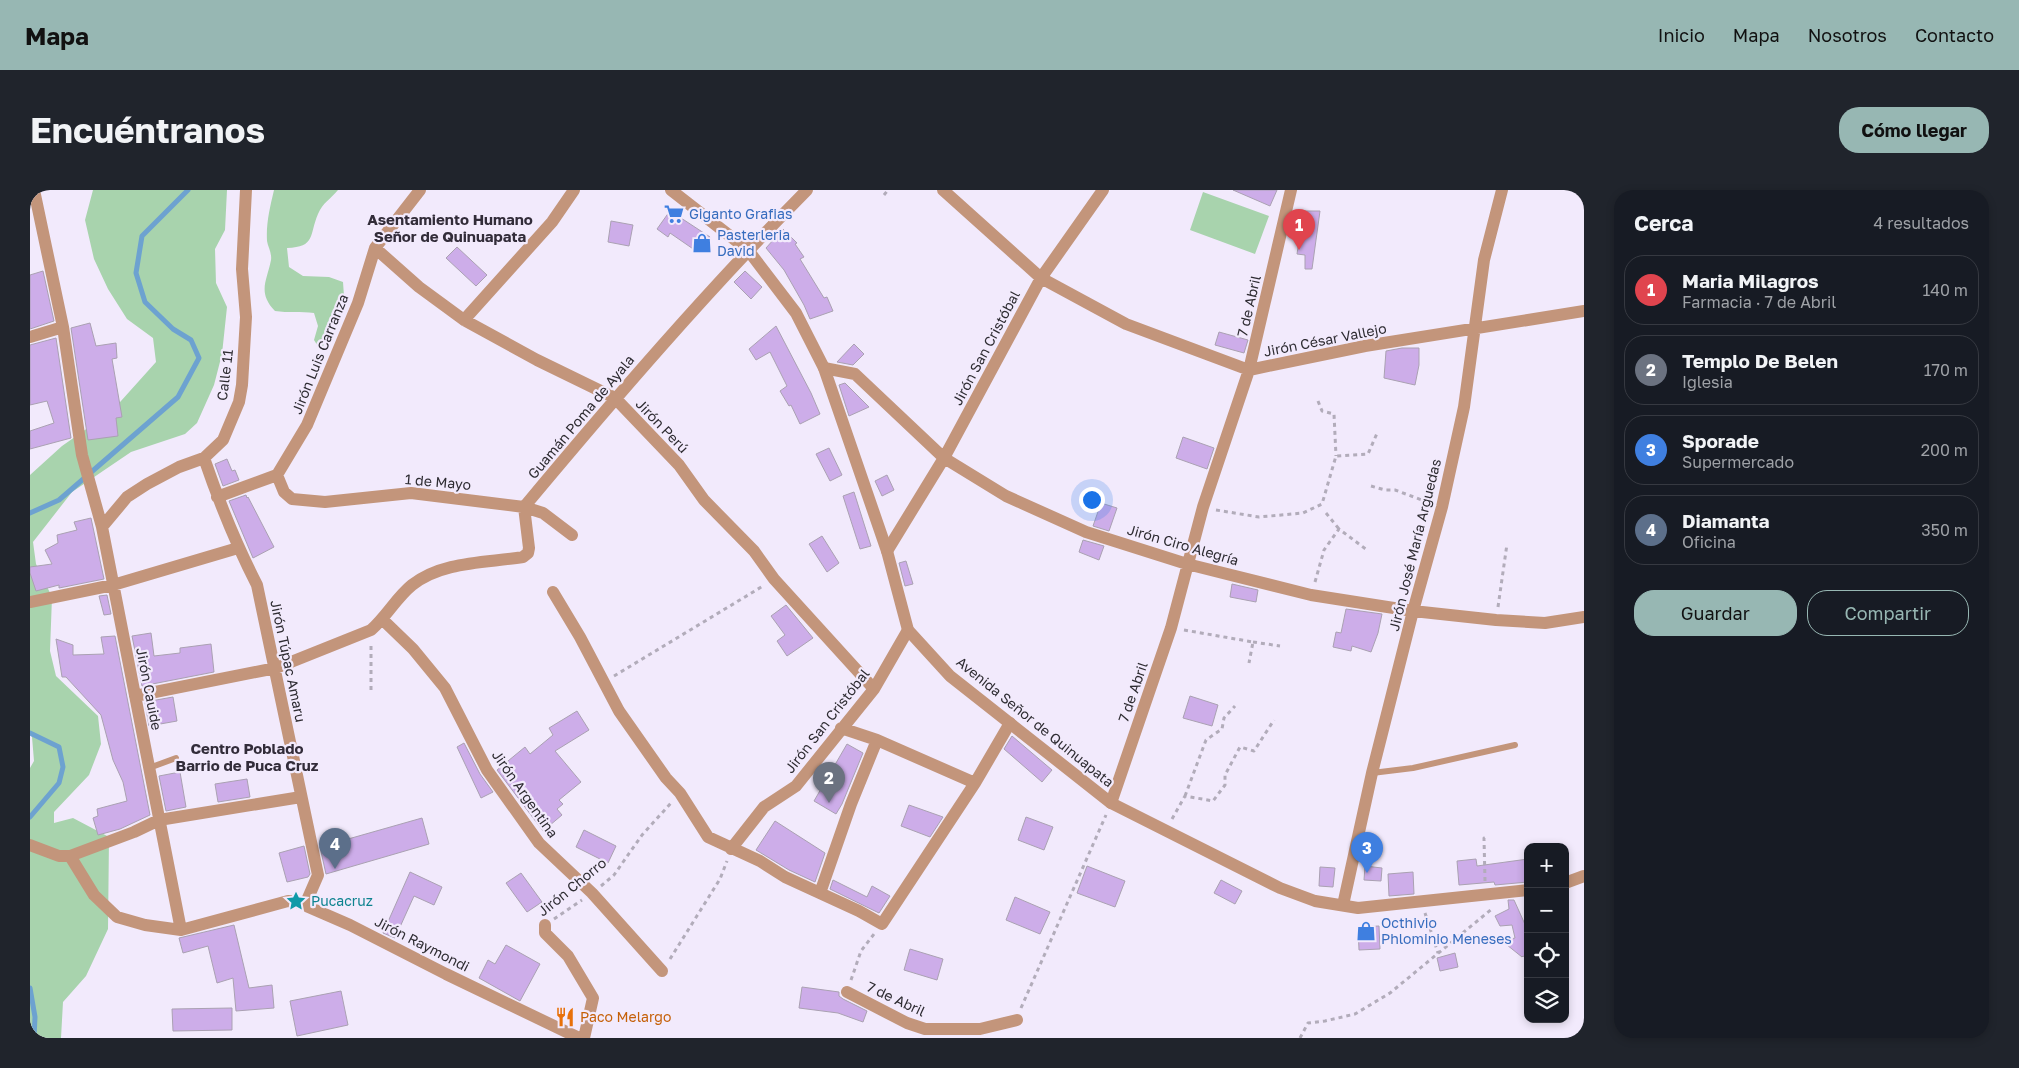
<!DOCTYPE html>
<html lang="es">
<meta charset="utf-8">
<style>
body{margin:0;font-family:"Golos Text",sans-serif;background:#20242c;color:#f1f3f6}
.controls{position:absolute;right:15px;bottom:15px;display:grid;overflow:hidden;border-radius:10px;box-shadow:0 2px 8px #0003}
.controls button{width:45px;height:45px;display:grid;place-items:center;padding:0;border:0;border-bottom:1px solid #363941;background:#171b24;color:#f1f3f6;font:25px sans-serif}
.you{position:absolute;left:1061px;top:309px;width:18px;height:18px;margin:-12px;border:4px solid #fff;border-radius:50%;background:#1a73e8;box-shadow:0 0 0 8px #1a73e833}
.badge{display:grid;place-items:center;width:32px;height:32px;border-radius:50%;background:#97b7b3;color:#fff;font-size:16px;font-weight:700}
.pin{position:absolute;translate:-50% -41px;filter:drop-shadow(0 1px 2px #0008)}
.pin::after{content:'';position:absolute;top:26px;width:18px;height:15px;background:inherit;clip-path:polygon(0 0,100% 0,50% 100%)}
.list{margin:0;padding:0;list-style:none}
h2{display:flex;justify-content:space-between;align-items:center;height:65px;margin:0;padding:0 20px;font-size:21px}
h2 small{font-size:16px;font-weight:400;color:#9ea1a6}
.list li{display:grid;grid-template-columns:32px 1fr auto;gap:15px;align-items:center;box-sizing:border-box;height:70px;margin:0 10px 10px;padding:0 10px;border:1px solid #363941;border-radius:20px}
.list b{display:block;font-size:19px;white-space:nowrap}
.list p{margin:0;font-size:16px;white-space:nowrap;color:#9ea1a6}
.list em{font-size:16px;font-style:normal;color:#9ea1a6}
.actions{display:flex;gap:10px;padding:15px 20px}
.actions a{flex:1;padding:11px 0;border:1px solid #97b7b3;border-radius:20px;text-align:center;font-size:18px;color:#97b7b3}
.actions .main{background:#97b7b3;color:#111}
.icon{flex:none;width:28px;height:28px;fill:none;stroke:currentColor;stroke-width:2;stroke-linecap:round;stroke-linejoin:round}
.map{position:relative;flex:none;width:1554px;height:848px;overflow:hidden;border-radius:20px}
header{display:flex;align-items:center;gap:30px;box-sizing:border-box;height:70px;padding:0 25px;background:#97b7b3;color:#111}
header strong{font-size:24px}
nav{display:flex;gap:28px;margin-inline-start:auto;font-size:18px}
.intro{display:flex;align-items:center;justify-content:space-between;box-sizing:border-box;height:120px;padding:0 30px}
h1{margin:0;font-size:35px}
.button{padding:12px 22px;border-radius:20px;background:#97b7b3;color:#111;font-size:18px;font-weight:700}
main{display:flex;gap:30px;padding:0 30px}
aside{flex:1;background:#171b24;border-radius:20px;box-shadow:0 2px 8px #0003}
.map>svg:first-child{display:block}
.green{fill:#a8d3ad}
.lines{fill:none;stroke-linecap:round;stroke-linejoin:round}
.stream{stroke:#6da2d0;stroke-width:5}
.building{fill:#cdade9;stroke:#aaa1b2}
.path{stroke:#b2acba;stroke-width:3;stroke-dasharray:4 4;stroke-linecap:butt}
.service{stroke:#c3957b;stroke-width:6}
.minor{stroke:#c3957b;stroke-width:12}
.tertiary{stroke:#c3957b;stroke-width:12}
.labels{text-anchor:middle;stroke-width:4.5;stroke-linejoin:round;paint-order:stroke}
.shop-label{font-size:14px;fill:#366cbe;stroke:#f2eafc;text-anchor:start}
.street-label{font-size:14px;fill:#2e2c32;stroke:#f2eafc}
.culture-label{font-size:14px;fill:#0d838f;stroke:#f2eafc;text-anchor:start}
.food-label{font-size:14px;fill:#c56008;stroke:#f2eafc;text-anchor:start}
.neighbourhood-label{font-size:15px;font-weight:bold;fill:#322c39;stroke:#f2eafc}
</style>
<header>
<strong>Mapa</strong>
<nav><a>Inicio</a><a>Mapa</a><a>Nosotros</a><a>Contacto</a></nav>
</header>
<div class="intro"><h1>Encuéntranos</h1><a class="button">Cómo llegar</a></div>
<main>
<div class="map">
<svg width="1554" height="848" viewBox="0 0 1554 848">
<rect width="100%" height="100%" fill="#f2eafc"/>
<path class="green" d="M63,0H197L195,40L185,59L186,93L197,117L192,164L184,195L167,233L155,244L101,262L42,302L3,352L6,374L22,407L20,461L26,486L68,526L71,554L59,585L24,622V633L43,628L79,647L78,739L56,786L33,812L31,848H0V578L4,571L2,547L0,544V285L32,256L82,221L126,172L123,148L97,129L78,99L64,69L55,30Z
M244,0H308C301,9 293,12 288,24C279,45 286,57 257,58L259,77L273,86L299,87L313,92L314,106L291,161L284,150L288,136L284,123C271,121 258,123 245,121C227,102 237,91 241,70C242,63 238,57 237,51C236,33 240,17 244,0Z
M1173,2L1239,26L1225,64L1160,40Z"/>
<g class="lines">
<path class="stream" d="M0,323L29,310L148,207L169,168L161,150L143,139L115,112L106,83L112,46L158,0
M0,543L29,557L33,577L29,593L0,627
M0,798L5,827L4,848"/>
</g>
<path class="building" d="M1203,0H1247L1240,16Z
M642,18L652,25L651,28L680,47L669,63L640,43L638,47L627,39Z
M1273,21H1290L1282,79H1275V65L1267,64L1270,44L1274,45Z
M581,31L603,35L599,56L578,52Z
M753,39L767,53L765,54L774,67L770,69L794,108L797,107L803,121L780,129L774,115L754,80L736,58Z
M427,57L457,85L446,96L416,68Z
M13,81L24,131L0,139V85Z
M715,81L732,97L721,109L704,92Z
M60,133L66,156L86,153L87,168L82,169L92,227L86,228L88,246L58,250L41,138Z
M746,136L781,203L790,224L770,234L761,215L759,216L750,201L757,196L740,162L726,170L719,159Z
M1189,142L1218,150L1214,163L1185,155Z
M26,148L41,248L0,259V241L24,233L17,211L0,215V155Z
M824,154L834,164L823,175L807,172Z
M1372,158H1389V175L1385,195L1354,188L1356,161Z
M815,193L839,217L819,226L809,195Z
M1153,247L1184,258L1177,279L1146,268Z
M799,258L812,285L800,291L786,264Z
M197,269L202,281L205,280L209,290L193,296L185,274Z
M857,285L864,300L852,306L845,291Z
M824,302L841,356L830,359L813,306Z
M216,305L217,308L218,307L244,357L223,368L199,311Z
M1071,313L1087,318L1079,341L1063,336Z
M61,328L74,389L29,398V395L6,401L0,383V377L22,374L15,360L28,353L27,345L47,340L44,332Z
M792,346L809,373L797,382L779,354Z
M1053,350L1074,356L1069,370L1049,362Z
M876,371L883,394L875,396L869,373Z
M1202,394L1228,400L1226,412L1200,407Z
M77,405L81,424L74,425L69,406Z
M756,415L783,448L757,466L747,451L755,445L741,426Z
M1316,419L1352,424L1348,443L1341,462L1322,456L1321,461L1303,457L1306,442L1311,443Z
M121,443L124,466L150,463V458L181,454L184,482L112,496L102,446Z
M85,446L120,625L90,639L68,645L63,628L68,626L67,619L97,611L93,592L83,570L71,525L36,487H32L26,449L43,455V465L74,464L71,447Z
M1160,506L1188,515L1182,536L1153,528Z
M143,507L147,531L119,536L115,512Z
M547,521L559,540L525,561L551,592L529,610L533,614L527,619L532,625L513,641L467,580L495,557L500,564L523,545L519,538Z
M982,546L1022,580L1012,592L974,559Z
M434,553L450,584L463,602L451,608L427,557Z
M817,554L833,563L812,614L806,624L784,611Z
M150,582L156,617L136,621L129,586Z
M217,589L220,607L188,612L185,594Z
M879,615L913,627L900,647L871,636Z
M996,627L1023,637L1014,660L988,650Z
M392,628L399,654L296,684L290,657Z
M745,631L795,663L785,692L759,680L726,660Z
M554,640L586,656L578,673L546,657Z
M274,656L280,684L278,687L257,692L249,663Z
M1446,669L1447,676L1498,669V692L1465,695L1464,692L1429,695L1427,671Z
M1057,676L1095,691L1085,717L1047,703Z
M1335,676L1352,678L1351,691L1334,690Z
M1290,677L1305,678L1303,697L1289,696Z
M380,682L412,697L404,715L384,706L365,748L353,743Z
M1383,682L1384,704L1359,706L1358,684Z
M491,683L512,712L497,722L476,693Z
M803,690L837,707L842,696L860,706L849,723L800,699Z
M1191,690L1212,701L1205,714L1184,703Z
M985,707L1020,722L1010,744L976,730Z
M1478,710H1484L1498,741V769L1493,766L1492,767L1472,751L1485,748L1482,735L1470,736L1465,726L1479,719Z
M204,735L219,798L242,795L244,818L206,821L203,788L187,793L178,756L153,763L149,748Z
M1349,736L1350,759L1329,760L1328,737Z
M476,755L510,774L490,811L449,788L458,770L465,774Z
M880,759L913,769L907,790L874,780Z
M1425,763L1428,777L1410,781L1407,768Z
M772,797L809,802V806L813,809L837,821L833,832L808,823L769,818Z
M311,801L318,835L267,846L260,811Z
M202,818V840L143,841L142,819Z"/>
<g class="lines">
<path class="path" d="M854,5L858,0
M1288,211L1292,221L1304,224L1306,266
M1341,296L1355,300H1365L1400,313
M1186,320L1229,327L1273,323L1292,314L1306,266L1338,264L1348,241
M1296,323L1309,339
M1285,392L1294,360L1309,339L1337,360
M1468,417L1477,354
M1154,440L1223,452L1219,473
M1223,452L1250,456
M584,486L733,396
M341,500V453
M1155,606L1176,550L1192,539L1194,528L1205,516
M1142,629L1155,606L1183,611L1195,595V585L1210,557L1224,561L1244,530
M1455,691L1454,648L1458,646
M571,696L584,685L612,645L641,613
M1395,723L1408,763
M524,729L552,710
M640,769L690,689L697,671
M821,790L831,761L844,744
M991,818L1076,625
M1270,848L1278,833L1295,831L1325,824L1360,803L1463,718"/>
<path class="service" d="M119,578L146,568
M1342,583L1383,578L1485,555"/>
<path class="minor" d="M4,0L33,137L52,265L72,337L151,740
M913,0L1011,88L1096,134L1219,180L1335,156L1554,121
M345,58L389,97L434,130L507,170L585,208L649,275L674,310L724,361L744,389L844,499
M434,130L522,32L544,0
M0,147L33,137
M794,178L825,184L914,268L976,306L1056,342L1157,374L1281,405L1383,421L1466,430L1515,433L1554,427
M174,268C189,312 206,354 227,395L288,685L275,715
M247,285L254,302L262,309L295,312L381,303L494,317L513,323L542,345
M187,307L247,285L277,235L328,113L345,58L390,0
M72,337L97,307L117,294L149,277L174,268L193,250L209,212L212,195L216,127L212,79L216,0
M857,361L914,268L1011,88L1073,0
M523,402L550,447L589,521L636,588L650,603L678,647L730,671L755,687L829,721L852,734L945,593L980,533
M0,412L83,395L208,358
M353,430L383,459L415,498L457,580L509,653L562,703L632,781
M105,506L246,478L341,440C357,426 366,408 382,395C412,371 456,373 493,367L498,363L499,358L494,317C585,208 677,101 777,0
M811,538L847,550L945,593
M1081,613L1141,438L1173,317L1219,180L1261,0
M0,655L29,666H40L104,642L129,630L271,607
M701,659L734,617L766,596L844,499L878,440
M40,666L64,705L87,727L115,735L151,740L258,711L267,712L320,735L416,784L549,848
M790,703L821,614L847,550
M1313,715L1342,583L1383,421L1412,317L1434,217L1454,70L1472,0
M515,735V743L538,766L563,808L554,848
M817,802L877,833L895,839H950L987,830"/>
<path class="tertiary" d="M641,0L718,60L766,123L794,178L857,361L878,440L920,486L1081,613L1250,698L1285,711L1328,718L1498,700
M1535,693L1554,686"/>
</g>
<defs>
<symbol id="supermarket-bare" viewBox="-9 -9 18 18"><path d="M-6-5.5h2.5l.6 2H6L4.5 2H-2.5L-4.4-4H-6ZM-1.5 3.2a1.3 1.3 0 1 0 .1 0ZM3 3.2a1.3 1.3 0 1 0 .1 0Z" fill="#3f7fe0" stroke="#f2eafc" stroke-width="2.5" paint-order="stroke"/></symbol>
<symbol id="shop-bare" viewBox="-9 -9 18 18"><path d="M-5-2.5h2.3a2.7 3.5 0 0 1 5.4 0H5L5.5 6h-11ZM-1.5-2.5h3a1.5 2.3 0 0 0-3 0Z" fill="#3f7fe0" stroke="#f2eafc" stroke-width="2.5" paint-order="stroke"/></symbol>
<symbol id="sight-bare" viewBox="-9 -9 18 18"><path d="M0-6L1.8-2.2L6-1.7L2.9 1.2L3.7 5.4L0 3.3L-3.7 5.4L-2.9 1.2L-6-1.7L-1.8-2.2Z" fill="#0f9aa8" stroke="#f2eafc" stroke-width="2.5" paint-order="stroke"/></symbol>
<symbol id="restaurant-bare" viewBox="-9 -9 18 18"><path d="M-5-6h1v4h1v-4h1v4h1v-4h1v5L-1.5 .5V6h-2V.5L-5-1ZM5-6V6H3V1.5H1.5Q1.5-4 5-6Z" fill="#e8710a" stroke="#f2eafc" stroke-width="2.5" paint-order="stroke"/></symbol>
</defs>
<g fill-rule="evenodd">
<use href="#supermarket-bare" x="630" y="10" width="28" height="28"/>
<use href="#shop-bare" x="658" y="39" width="28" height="28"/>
<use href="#sight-bare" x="252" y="697" width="28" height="28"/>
<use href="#shop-bare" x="1322" y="727" width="28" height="28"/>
<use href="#restaurant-bare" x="521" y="813" width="28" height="28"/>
</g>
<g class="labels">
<g class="shop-label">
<text x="659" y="29">Giganto Grafias</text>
<text x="687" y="50">Pasterleria<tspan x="687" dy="16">David</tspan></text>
<text x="1351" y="738">Octhivio<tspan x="1351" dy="16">Phlominio Meneses</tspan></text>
</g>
<g class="street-label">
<text transform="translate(1219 116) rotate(-77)" y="5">7 de Abril</text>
<text transform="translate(1295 150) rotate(-11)" y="5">Jirón César Vallejo</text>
<text transform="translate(956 158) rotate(-62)" y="5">Jirón San Cristóbal</text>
<text transform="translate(290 164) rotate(-68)" y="5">Jirón Luis Carranza</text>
<text transform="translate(195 185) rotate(-83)" y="5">Calle 11</text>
<text transform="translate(551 227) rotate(-50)" y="5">Guamán Poma de Ayala</text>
<text transform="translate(632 236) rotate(46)" y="5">Jirón Perú</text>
<text transform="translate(408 292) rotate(5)" y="5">1 de Mayo</text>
<text transform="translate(1153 355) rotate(16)" y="5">Jirón Ciro Alegría</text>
<text transform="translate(1385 355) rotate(-76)" y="5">Jirón José María Arguedas</text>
<text transform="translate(258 471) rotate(78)" y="5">Jirón Túpac Amaru</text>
<text transform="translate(119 499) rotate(79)" y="5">Jirón Cauide</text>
<text transform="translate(1103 502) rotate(-71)" y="5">7 de Abril</text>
<text transform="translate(797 531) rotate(-52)" y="5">Jirón San Cristóbal</text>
<text transform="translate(1005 532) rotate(39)" y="5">Avenida Señor de Quinuapata</text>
<text transform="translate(495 604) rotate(55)" y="5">Jirón Argentina</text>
<text transform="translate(542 697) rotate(-39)" y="5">Jirón Chorro</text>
<text transform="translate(392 754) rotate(27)" y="5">Jirón Raymondi</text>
<text transform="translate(866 809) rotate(25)" y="5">7 de Abril</text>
</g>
<g class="culture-label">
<text x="281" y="716">Pucacruz</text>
</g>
<g class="food-label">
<text x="550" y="832">Paco Melargo</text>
</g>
<g class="neighbourhood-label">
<text x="420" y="35">Asentamiento Humano<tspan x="420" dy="17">Señor de Quinuapata</tspan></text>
<text x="217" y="564">Centro Poblado<tspan x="217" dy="17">Barrio de Puca Cruz</tspan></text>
</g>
</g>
</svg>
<div class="controls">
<button>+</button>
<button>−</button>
<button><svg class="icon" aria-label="locate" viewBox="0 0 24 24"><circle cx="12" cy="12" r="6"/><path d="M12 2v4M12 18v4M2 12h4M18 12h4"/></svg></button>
<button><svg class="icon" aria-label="layers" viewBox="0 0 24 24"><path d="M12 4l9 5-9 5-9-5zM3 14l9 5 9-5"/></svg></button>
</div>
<div class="you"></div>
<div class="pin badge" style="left:1269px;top:60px;background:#e0444e">1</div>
<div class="pin badge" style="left:799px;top:613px;background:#6b7280">2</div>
<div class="pin badge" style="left:1337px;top:683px;background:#3f7fe0">3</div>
<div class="pin badge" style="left:305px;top:679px;background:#5c6f8a">4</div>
</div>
<aside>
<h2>Cerca<small>4 resultados</small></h2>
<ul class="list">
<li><span class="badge" style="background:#e0444e">1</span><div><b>Maria Milagros</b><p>Farmacia · 7 de Abril</p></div><em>140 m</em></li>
<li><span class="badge" style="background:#6b7280">2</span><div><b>Templo De Belen</b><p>Iglesia</p></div><em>170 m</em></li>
<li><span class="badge" style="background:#3f7fe0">3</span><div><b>Sporade</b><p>Supermercado</p></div><em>200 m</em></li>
<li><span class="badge" style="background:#5c6f8a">4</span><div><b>Diamanta</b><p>Oficina</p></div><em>350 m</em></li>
</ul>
<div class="actions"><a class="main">Guardar</a><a>Compartir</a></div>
</aside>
</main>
